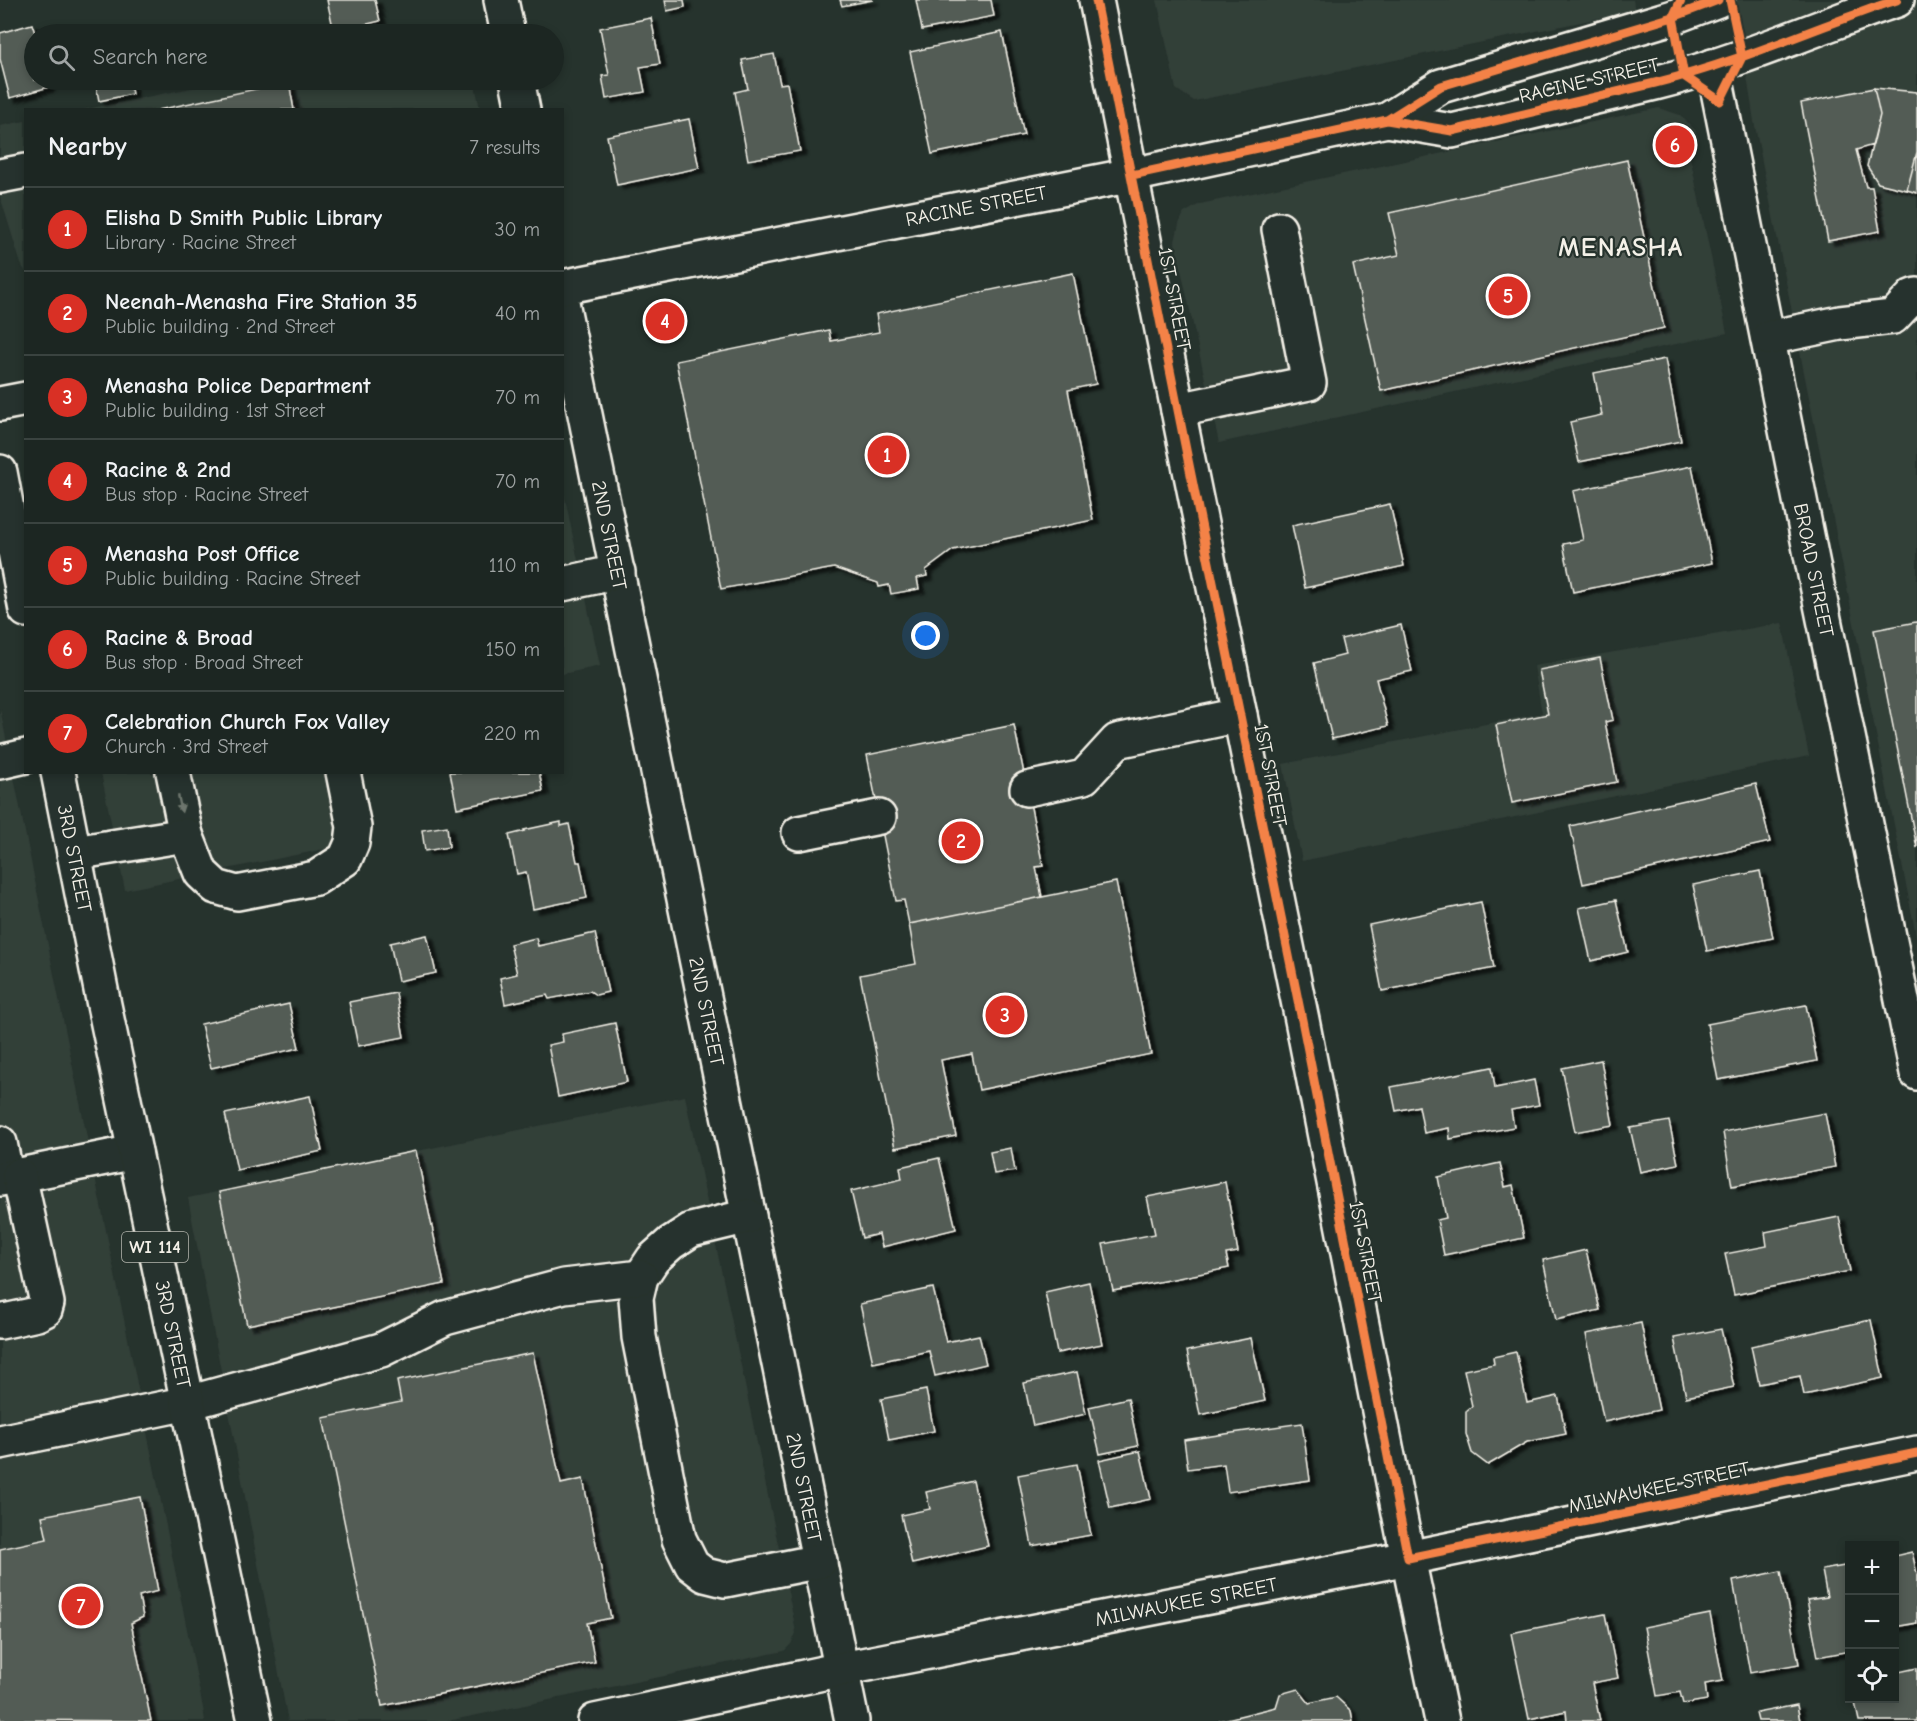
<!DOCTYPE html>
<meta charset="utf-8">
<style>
body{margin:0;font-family:"Comic Neue",sans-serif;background:#29322f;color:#f1f3f6}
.controls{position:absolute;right:18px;bottom:18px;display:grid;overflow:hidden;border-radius:0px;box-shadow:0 3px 9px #0003}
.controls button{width:54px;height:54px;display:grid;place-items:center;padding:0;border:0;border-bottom:2px solid #3a4340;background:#1c2622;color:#f1f3f6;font:30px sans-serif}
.you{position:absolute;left:926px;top:636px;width:21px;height:21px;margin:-15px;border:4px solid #fff;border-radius:50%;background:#1a73e8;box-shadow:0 0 0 9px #1a73e833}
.badge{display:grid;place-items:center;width:39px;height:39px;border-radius:50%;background:#d93025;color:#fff;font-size:20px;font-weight:700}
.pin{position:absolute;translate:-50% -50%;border:3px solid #fff;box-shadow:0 2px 6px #0006}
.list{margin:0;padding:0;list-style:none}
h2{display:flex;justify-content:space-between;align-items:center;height:78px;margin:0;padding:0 24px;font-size:26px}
h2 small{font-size:20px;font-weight:400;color:#a0a5a5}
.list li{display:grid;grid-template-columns:39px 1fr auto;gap:18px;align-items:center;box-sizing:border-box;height:84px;padding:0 24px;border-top:2px solid #3a4340}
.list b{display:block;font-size:22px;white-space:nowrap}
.list p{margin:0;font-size:20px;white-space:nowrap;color:#a0a5a5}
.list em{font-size:20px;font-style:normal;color:#a0a5a5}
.icon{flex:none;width:33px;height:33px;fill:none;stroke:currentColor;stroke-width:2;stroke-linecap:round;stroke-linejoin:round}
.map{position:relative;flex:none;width:1917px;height:1721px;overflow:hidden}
.search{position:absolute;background:#1c2622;box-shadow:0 3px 9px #0003;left:24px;top:24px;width:540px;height:66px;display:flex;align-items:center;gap:15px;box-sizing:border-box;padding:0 21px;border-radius:33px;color:#a0a5a5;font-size:22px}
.panel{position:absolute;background:#1c2622;box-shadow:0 3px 9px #0003;left:24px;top:108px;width:540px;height:666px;border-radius:0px}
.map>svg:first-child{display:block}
.built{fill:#333f39}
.building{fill:#525c55;stroke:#f4f1e8;stroke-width:1.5;filter:url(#shadow)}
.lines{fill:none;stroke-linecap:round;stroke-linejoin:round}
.minor-casing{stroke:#f4f1e8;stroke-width:38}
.major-casing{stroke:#f4f1e8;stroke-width:38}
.minor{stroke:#26332d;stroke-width:33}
.major{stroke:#26332d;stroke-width:33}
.cycleway-casing{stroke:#26332d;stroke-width:13}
.cycleway{stroke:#f48246;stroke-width:9}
.oneway{fill:#6e766e}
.labels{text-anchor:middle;stroke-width:4.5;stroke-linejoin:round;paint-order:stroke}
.shield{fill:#26332d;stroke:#b6b8b0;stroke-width:1.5}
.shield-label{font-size:18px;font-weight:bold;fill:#f4f1e8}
.street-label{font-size:20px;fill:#f4f1e8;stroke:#26332d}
.district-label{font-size:26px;font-weight:bold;letter-spacing:1.5px;fill:#f4f1e8;stroke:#26332d}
</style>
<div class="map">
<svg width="1917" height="1721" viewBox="0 0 1917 1721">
<defs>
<filter id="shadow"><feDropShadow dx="6" dy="4" stdDeviation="1.5" flood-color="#0009"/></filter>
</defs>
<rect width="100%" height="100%" fill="#26332d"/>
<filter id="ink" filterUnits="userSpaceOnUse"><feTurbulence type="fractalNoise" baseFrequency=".0167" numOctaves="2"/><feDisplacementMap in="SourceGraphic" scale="12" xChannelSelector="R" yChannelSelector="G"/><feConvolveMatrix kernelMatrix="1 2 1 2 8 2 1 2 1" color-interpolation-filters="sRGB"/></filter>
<g filter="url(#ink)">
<path class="built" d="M1157,0H1633L1635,11L1194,101L1176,89Z
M1735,0H1917V940L1754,121Z
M231,80H474L480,109L82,110Z
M1659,108L1680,115L1695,130L1699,139L1689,152L1727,333L1219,443L1175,242L1179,224L1184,213L1200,204Z
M25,121V271L21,264L0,196V126Z
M562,484L600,666L563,674H562Z
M1782,623L1809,756L1302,861L1283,764L1542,713L1534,666Z
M0,709L203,1708L205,1721H0Z
M101,773H356L368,840L125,890Z
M685,1096L794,1621L796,1633L791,1644L784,1651L448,1721H288L188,1198Z"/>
<path class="building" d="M327,0H375L380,21L334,32Z
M665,0H684L685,7L667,11Z
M840,0H873L842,6Z
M916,0H991L994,16L922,30Z
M651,18L660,64L640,67L645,92L606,99L602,76L609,75L600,28Z
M32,24L35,33L55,28L56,34H34V80H46L49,87L10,98L0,59V33Z
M1002,32L1024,135L932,154L910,52Z
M774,54L780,84L787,83L800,151L748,160L735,92L748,89L742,60Z
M95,80H129L132,94L99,101Z
M289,82L294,110H158Z
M1874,88L1917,92V152L1907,190L1878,183L1867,166L1880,115Z
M1874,88L1880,115L1873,145L1856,150L1866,187H1872L1880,231L1828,241L1801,103Z
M689,119L699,168L617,185L607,136Z
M1917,152V193L1907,190Z
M1627,160L1664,328L1381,391L1353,265L1399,255L1389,213Z
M1073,273L1096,384L1068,390L1093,520L953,550L926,570L927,576L917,578L919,589L891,594L889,585L879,587L878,583L834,568L721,589L676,361L829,330L831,341L879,332L876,314Z
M1665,359L1681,441L1579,462L1570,422L1602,415L1594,373Z
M1692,466L1712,563L1573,592L1563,544L1583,540L1573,491Z
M1390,504L1404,566L1305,588L1292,525Z
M1916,622H1917V848L1874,630Z
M1401,625L1412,671L1376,679L1388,726L1332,739L1314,663L1345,655L1341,639Z
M1600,658L1613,720L1605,722L1617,782L1512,803L1496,725L1548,714L1539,670Z
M1014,725L1043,866L1036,867L1042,897L909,924L904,900L896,901L867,755Z
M450,772H539L543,791L457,808Z
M1756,784L1770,842L1583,884L1570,826Z
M561,822V826L569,824L577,862H580L587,898L533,909L526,872L517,874L509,835L525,831L524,830Z
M447,826L449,847L425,851L422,830Z
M1760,871L1773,938L1707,951L1693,885Z
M1116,882L1151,1054L979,1090L972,1054L941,1060L956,1136L895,1148L860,975L916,964L909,924Z
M1616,900L1628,952L1591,961L1579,908Z
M1481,902L1494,968L1382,991L1369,925Z
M595,933L608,992L596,995L590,991L549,999L547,995L505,1004L500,978L517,974L510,944L536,938L538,946Z
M427,935L436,973L398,981L390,943Z
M396,993L404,1037L358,1046L349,1002Z
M289,1004L299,1048L211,1068L201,1024Z
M1806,1005L1817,1061L1718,1080L1707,1024Z
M615,1023L627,1082L558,1097L548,1045L563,1042L562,1034Z
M1601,1060L1613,1125L1575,1132L1562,1068Z
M1492,1067L1495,1088L1534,1080L1539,1105L1511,1110L1514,1127L1450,1139L1449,1128L1424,1133L1419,1106L1396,1111L1391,1087Z
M310,1096L322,1151L237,1170L225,1114Z
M1825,1113L1835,1167L1732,1186L1723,1132Z
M1669,1121L1678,1164L1640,1172L1630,1128Z
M1011,1148L1015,1171L994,1174L990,1152Z
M416,1151L444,1284L247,1325L219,1192Z
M939,1158L956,1229L882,1247L879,1234L862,1238L851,1191L902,1179L900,1167Z
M1500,1163L1505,1187L1513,1185L1524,1238L1444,1255L1437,1220L1446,1218L1438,1177Z
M1225,1182L1238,1252L1226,1254L1229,1268L1113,1291L1103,1244L1155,1234L1147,1197Z
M1839,1217L1850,1271L1734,1295L1725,1254L1767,1246L1765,1232Z
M1586,1250L1600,1310L1556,1320L1543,1260Z
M1089,1282L1102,1344L1057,1353L1045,1292Z
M933,1288L946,1342L979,1335L986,1364L935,1376L929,1351L873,1363L860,1304Z
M1871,1320L1883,1378L1804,1395L1800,1376L1759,1384L1751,1346Z
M1641,1323L1659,1410L1604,1422L1586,1334Z
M1721,1329L1734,1387L1686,1397L1674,1338Z
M1251,1338L1265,1401L1200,1415L1187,1351Z
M1516,1352L1527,1403L1558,1396L1566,1434L1527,1442L1488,1465L1472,1453L1466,1434V1411L1472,1406L1464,1370L1494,1364L1493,1357Z
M533,1353L561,1484L583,1479L611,1618L587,1623L595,1662L382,1706L323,1418L401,1402L397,1381Z
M1077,1372L1086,1414L1033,1426L1024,1383Z
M926,1390L934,1431L889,1440L881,1399Z
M1128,1398L1138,1446L1100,1454L1089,1407Z
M1302,1423L1310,1480L1228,1492L1224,1464L1188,1469L1184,1440Z
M1140,1451L1151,1499L1110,1508L1099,1460Z
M1077,1464L1091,1535L1032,1546L1018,1475Z
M973,1481L988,1546L912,1564L901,1515L930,1509L926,1492Z
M140,1497L158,1591L139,1596L143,1617L131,1623L151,1721L0,1720V1549L47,1539L42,1516Z
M1912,1552L1917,1574V1623L1894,1627V1556Z
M1850,1565V1651L1818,1657L1807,1600L1827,1597L1822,1570Z
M1781,1571L1799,1664L1750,1673L1733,1581Z
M1605,1614L1618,1678L1592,1683L1600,1721H1567L1566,1711L1529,1719L1511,1633Z
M1710,1614L1723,1681L1705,1684L1707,1700L1683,1704L1680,1692L1657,1696L1644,1627Z
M1917,1668V1721H1859L1854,1698H1894V1673Z
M1298,1689L1309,1703L1336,1697L1351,1711L1353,1721H1219L1276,1707L1280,1694Z
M1797,1705L1800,1721H1758L1756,1713Z"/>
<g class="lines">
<defs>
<g id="minor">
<path d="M501,0L508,34"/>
<path d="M1096,0L1186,450L1302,1020L1408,1558L1442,1721"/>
<path id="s1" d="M1713,66L1816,580L1917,1073"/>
<path d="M517,80L523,110"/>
<path d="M0,176L26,171"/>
<path id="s2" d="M562,302L852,1721"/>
<path d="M1768,338L1840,323L1893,317L1913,296L1917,295"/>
<path d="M1178,410L1309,383L1279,229"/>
<path d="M562,584L618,572"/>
<path d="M0,762L26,756"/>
<path d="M173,772L186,835"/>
<path d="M1027,789L1084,777L1117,741L1240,715"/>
<path d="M799,833L879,817"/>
<path d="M74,853L186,835L201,873L216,887L237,893L316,878L345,859L352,843L354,827L343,772"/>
<path d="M0,1143L7,1178"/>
<path d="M0,1179L135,1152"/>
<path d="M749,1216L691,1230L671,1243L653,1259L641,1277L636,1298L639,1337L679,1539L692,1565L705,1575L725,1580L820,1561"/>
<path d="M0,1322L37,1314L45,1310L47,1303L19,1175"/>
<path d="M0,1442L188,1403L381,1350L445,1318L564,1286L641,1277"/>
<path id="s3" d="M595,1721L842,1669L1408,1558L1917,1453"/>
</g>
<g id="major">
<path d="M1387,120L1452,131L1655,83C1712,69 1767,48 1822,27C1847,18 1871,8 1897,0"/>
<path id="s4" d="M562,287L1132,175L1387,120L1441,86L1673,17L1718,0"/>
<path d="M0,404L26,399"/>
<path d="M0,472L26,610"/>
<path id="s5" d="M58,772L104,1005L255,1721"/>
</g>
</defs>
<use href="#minor" class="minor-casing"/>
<use href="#major" class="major-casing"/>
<use href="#minor" class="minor"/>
<use href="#major" class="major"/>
<defs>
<path id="cycleway" d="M1096,0L1186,450L1302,1020L1408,1558L1917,1453
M1681,0L1673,17L1684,76L1720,101L1742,57L1730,0
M1387,120L1452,131L1655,83C1712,69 1767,48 1822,27C1847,18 1871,8 1897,0
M1132,175L1387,120L1441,86L1673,17L1718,0"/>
</defs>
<use href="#cycleway" class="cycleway-casing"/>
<use href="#cycleway" class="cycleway"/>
</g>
<defs><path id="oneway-solid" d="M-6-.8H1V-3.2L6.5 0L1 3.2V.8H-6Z" transform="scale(1.5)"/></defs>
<use class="oneway" href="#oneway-solid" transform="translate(180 804) rotate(78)"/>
</g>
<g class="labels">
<rect class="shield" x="122" y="1232" width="66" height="30" rx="4.5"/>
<g class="shield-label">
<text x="155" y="1253">WI 114</text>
</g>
<g class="street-label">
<text transform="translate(1589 80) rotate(-13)" y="7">RACINE STREET</text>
<text dy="7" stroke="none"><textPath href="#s4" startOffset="422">RACINE STREET</textPath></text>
<text transform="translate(1175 299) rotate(79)" y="7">1ST STREET</text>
<text dy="7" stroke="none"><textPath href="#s2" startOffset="238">2ND STREET</textPath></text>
<text dy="7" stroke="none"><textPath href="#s1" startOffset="514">BROAD STREET</textPath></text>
<text transform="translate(1271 775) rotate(79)" y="7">1ST STREET</text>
<text dy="7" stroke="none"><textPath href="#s5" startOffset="88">3RD STREET</textPath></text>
<text dy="7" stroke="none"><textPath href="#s2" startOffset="724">2ND STREET</textPath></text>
<text transform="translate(1366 1252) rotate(79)" y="7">1ST STREET</text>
<text dy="7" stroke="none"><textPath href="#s5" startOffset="574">3RD STREET</textPath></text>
<text transform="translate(1659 1487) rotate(-12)" y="7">MILWAUKEE STREET</text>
<text dy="7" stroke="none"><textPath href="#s2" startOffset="1210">2ND STREET</textPath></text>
<text dy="7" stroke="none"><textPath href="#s3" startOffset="603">MILWAUKEE STREET</textPath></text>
</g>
<g class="district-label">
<text x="1621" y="256">MENASHA</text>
</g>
</g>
</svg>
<div class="controls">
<button>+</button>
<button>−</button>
<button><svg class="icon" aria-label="locate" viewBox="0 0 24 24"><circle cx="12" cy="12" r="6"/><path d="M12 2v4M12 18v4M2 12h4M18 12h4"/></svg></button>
</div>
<div class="you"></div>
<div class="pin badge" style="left:887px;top:455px">1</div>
<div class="pin badge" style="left:961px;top:841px">2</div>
<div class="pin badge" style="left:1005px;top:1015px">3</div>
<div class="pin badge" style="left:665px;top:321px">4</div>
<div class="pin badge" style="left:1508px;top:296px">5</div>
<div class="pin badge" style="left:1675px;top:145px">6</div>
<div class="pin badge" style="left:81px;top:1606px">7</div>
<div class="search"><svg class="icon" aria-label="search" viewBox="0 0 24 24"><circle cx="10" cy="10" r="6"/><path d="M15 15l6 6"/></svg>Search here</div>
<section class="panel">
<h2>Nearby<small>7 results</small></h2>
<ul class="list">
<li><span class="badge">1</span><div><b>Elisha D Smith Public Library</b><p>Library · Racine Street</p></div><em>30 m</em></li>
<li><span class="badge">2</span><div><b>Neenah-Menasha Fire Station 35</b><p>Public building · 2nd Street</p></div><em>40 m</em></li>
<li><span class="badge">3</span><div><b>Menasha Police Department</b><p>Public building · 1st Street</p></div><em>70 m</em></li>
<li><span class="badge">4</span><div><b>Racine &amp; 2nd</b><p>Bus stop · Racine Street</p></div><em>70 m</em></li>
<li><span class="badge">5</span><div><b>Menasha Post Office</b><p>Public building · Racine Street</p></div><em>110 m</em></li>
<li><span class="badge">6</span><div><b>Racine &amp; Broad</b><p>Bus stop · Broad Street</p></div><em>150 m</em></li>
<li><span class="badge">7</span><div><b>Celebration Church Fox Valley</b><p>Church · 3rd Street</p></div><em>220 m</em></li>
</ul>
</section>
</div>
